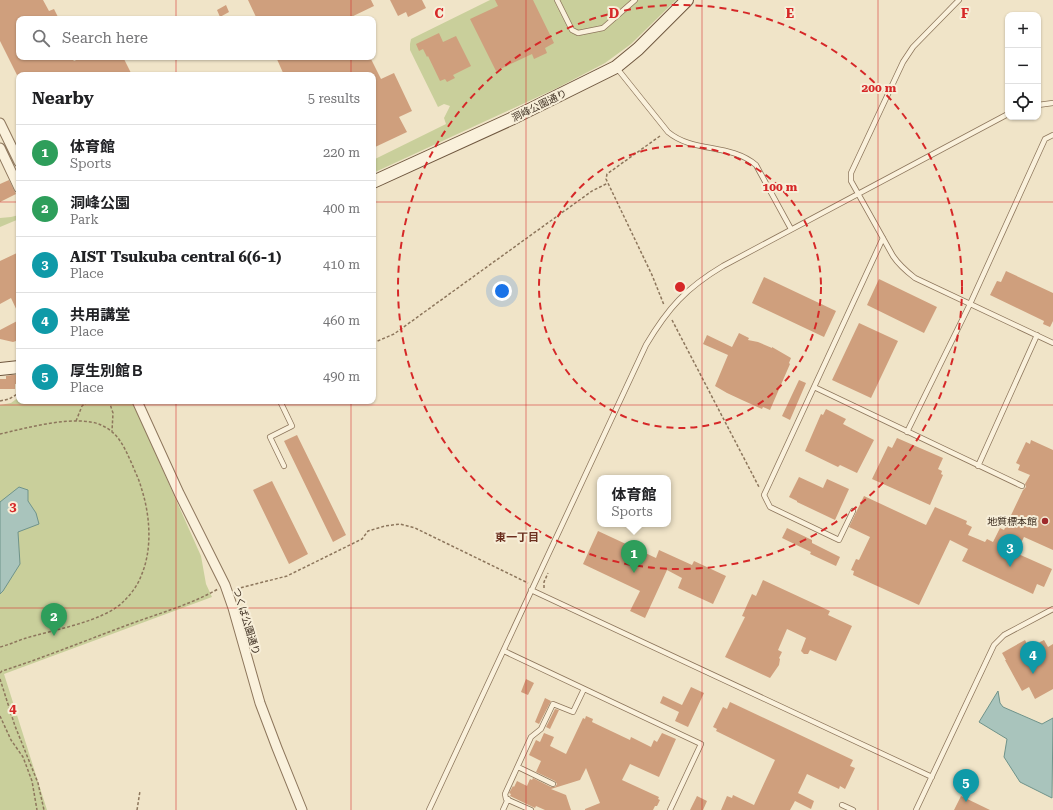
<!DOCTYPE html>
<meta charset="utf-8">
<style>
body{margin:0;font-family:"Roboto Serif","Noto Sans JP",serif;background:#f6f6f6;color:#202124}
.controls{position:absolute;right:12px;top:12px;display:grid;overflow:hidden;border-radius:8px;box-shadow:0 1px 3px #0004}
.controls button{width:36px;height:36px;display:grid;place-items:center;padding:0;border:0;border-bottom:1px solid #e0e0e0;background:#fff;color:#202124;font:20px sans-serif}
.you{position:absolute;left:502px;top:291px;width:14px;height:14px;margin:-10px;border:3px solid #fff;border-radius:50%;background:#1a73e8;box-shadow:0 0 0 6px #1a73e833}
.badge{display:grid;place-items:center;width:26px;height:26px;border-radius:50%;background:#9e2a2b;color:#fff;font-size:13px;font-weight:700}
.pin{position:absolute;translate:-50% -33px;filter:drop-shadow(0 1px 2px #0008)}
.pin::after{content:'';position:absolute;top:21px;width:14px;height:12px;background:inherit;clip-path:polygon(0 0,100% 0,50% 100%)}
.popup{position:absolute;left:597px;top:475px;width:74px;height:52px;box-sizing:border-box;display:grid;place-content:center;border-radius:8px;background:#fff;filter:drop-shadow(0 1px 3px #0005);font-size:13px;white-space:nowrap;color:#757577}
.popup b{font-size:15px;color:#202124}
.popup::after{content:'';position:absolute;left:50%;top:100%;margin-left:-8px;border:8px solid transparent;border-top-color:#fff}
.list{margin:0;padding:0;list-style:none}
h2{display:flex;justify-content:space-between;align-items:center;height:52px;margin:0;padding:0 16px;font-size:17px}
h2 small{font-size:13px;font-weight:400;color:#757577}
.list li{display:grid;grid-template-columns:26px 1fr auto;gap:12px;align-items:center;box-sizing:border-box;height:56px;padding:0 16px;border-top:1px solid #e0e0e0}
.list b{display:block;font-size:15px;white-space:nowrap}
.list p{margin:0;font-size:13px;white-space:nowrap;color:#757577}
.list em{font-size:13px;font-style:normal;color:#757577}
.icon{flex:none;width:22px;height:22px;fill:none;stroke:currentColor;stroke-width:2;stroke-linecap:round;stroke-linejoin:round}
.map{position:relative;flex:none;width:1053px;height:810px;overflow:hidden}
.search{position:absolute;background:#fff;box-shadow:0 1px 3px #0004;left:16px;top:16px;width:360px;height:44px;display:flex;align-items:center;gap:10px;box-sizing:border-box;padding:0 14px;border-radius:8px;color:#757577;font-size:15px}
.panel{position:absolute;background:#fff;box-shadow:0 1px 3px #0004;left:16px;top:72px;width:360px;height:332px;border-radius:8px}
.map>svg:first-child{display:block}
.green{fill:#c9cf9b}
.water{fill:#a9c4bc;stroke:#6f938a}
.building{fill:#cf9f7d}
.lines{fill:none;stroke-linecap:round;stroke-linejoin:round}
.lane-casing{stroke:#8d765c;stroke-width:6}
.street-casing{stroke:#8d765c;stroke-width:11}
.secondary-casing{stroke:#6f573f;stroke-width:14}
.path{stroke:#8d765c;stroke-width:1.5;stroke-dasharray:3 2;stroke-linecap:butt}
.lane{stroke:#faf1dc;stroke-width:4.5}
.street{stroke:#faf1dc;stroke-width:9}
.secondary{stroke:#faf1dc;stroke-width:12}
.grid{fill:none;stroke:#d62828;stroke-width:1;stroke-opacity:0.55}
.ring{fill:none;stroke:#d62828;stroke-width:2;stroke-dasharray:7 5}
.poi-dot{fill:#9e2a2b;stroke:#f7eed8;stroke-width:1.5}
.labels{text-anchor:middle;stroke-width:4;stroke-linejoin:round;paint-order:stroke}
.street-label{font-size:10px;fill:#3d2e20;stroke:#f7eed8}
.poi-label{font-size:10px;fill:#3d2e20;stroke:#f7eed8;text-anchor:end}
.neighbourhood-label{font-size:11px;font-weight:bold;fill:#6b2e1e;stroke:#f7eed8}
.grid-label{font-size:13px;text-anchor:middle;font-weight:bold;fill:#d62828;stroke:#f7eed8;stroke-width:4;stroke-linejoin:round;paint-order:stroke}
.centre{fill:#d62828;stroke:#f7eed8;stroke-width:2}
.ring-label{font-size:12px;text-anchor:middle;font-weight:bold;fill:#d62828;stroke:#f7eed8;stroke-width:4;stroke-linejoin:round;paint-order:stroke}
</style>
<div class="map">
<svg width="1053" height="810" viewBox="0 0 1053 810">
<rect width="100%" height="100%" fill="#f0e4c8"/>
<path class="green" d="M490,0H676L631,44L605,63L557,88L373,173V160L446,124L444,118L450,106L444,104L438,107L410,50V44L411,39Z
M19,215V219L0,227V218L11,217Z
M19,397V401H132L201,556L206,584L212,597L4,674L47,810H0V405L11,403Z"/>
<path class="water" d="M19,487L28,490V501L36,513L39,524L18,532L20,564L3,591L0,594V502Z
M998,691L1000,703L1003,707L1042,724L1053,718L1052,798L1020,782L1004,757L1007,739L979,722Z"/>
<path class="building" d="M0,0H43L49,11L54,9L58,17L53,19H19V57H71L74,61L83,57H123L132,75H17L0,41Z
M248,0H371L374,6L347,19H257Z
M390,0H422L426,8L408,17L406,12L398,16Z
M495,0H533L554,43L545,48L547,53L534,59L532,54L496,71L470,19L498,6Z
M226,5L229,12L220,17L217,10Z
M439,33L443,42L456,36L471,66L453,75L455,78L447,82L445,79L440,81L428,56L427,57L423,49L419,51L416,44Z
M276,57H370L381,79L394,73L412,111L399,117L407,132L373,148V75H284Z
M9,180L16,194L0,202V184Z
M19,252V315L11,298L0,304V261Z
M1006,271L1053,293V321L1050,327L1043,324L1044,321L990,295L997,281L1001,282Z
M764,277L836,311L824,337L752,303Z
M879,279L937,307L924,333L867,305Z
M19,320V340L13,342L0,339V330Z
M859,323L898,341L871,398L832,380Z
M739,333L749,338L748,340L758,342L772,348V347L791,358L789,363L790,364L770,410L763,407L762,409L742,400L727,393L715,386L728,355L703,344L707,335L732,347Z
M12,375H19V384H15V389H0V379H6V376Z
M799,380L806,383L790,420L782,416Z
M826,409L846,419L843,424L874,440L857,473L840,465L838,467L805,451L821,414L823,415Z
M297,435L346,535L333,542L284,441Z
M897,438L943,458L938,469L942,471L941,474L943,475L930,505L872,479L888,446L892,448Z
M1031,440L1053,450V550L1024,537L1016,553L1052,569L1044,587L1037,584L1033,594L962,561L968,549L950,540L919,605L853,575L854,571L851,570L856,559L859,560L870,537L849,527L864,496L926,525L935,507L967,521L966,524L972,527L968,535L985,542L987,539L993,542L1000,528L1004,530L1023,490L1026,487L1025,484L1030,475L1018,470L1020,465L1016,463L1026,442L1030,444Z
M799,477L823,488L827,479L849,489L835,520L797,502V501L789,497Z
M272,481L308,554L289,564L253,490Z
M787,528L812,540V543L840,557L836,566L810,554L811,552L782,538Z
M598,531L656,558L659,550L692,565L694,561L726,576L713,604L678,588L682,578L667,570L645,618L630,611L640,591L583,564Z
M763,580L830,611L828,615L852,626L836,661L810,650L808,654H804L801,651L806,638L787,629L778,650L782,652L779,658L780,659L779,665L770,678L725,657L745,617L742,616L752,594L756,596Z
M1025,640L1028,646L1029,645L1030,647L1044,640L1048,647L1053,644V689L1035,699L1029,687L1022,691L1005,660H1006L1002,653Z
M526,679L534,683L528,695L521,692Z
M691,687L704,693L688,727L675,721L679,712L660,703L663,696L682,705Z
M545,698L551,701L539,724L535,722Z
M730,702L853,760L850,766L855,768L845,789L840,786L839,789L807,774L798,793L814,801L811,809L795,801L790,810H721L727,796L732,798L733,795L754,805L775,760L716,731L717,729L713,727L723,707L727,709Z
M555,709L559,710L550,729L546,727Z
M586,716L593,719L592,722L630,740L631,737L651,747L654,740L657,742L662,733L676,739L659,777L630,764L622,780L659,797L658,799L660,800L657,806H655L653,810H585V809L600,803L586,768L580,780L551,789L566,795L571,810H545L536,806L535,808L510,796L511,794L509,793L513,786L514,787L517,781L527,786L530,779L532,780L533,778L551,787H555L557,784L555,781L536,772L541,761L529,755L536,740L540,742L544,733L554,737L550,746L566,754L583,718L585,719Z
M697,796L707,801L703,810H690Z
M961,796L990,810H954Z"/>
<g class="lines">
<defs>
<path id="lane" d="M557,0L572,30L578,33L603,28L635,0
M959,0L913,47L903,62L851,173V181L893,256C899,265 906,271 915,278L1053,343
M616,67L668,132C693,153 730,143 756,165L791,229
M1038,105L1053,103
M814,387L1022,486
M280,401L292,426L270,437L284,466
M907,432L970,304L1045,139L1053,135
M978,466L1037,335
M853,511L839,540L770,507L764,495L883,238
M531,590L932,777
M504,651L701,744L670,810
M518,767L553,784
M842,805L853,810
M429,810L646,345C668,308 686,288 723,266L1008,114
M503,810L508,799
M531,810L506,799L505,794L531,737L541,729L553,704L573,712L584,689
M916,810L994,645L1004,635L1053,609"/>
<path id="street" d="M0,123L19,162
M0,148L19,188
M137,401L179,493L225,585L233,608L260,703L277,748L302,810"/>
<path id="secondary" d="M373,182L511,119L616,67L638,49L687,0
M0,369L19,367"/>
</defs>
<use href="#lane" class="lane-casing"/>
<use href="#street" class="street-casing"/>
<use href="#secondary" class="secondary-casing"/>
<path class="path" d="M660,136L607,174L606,179L652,275L664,305
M672,320L759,487
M373,343L394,334L592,191L608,183
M0,401L9,399L19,393
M109,401L113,413L112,431
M76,421L82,406L89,401
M0,434C26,428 77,414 101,425C119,433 124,447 132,464C135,472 139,479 141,487C150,514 153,549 141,576C138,585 131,594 124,601C104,622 51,630 23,639C15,642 8,645 0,647
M544,588V582L548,573
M236,589L287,576L362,539L368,531L385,526L400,524L415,528L528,583
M0,673L2,671C43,658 84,641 125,626C156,614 188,606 218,589
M0,679L15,726L38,783L44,810
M0,716L11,740L23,757L32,781L37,810
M137,810L140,791"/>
<use href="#lane" class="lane"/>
<use href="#street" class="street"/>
<use href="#secondary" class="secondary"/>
</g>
<path class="grid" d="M176,0V19M351,0V19M526,0V810M702,0V810M878,0V810M176,57V75M351,57V75M0,202H19M373,202H1053M176,401V810M351,401V810M0,405H1053M0,608H1053"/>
<g class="ring">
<circle cx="680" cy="287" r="141"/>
<circle cx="680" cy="287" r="282"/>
</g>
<circle class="poi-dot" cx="1045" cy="521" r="4"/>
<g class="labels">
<g class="street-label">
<text transform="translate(539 105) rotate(-26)" y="4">洞峰公園通り</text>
<text transform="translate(247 621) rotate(73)" y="4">つくば公園通り</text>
</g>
<g class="poi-label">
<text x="1037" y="525">地質標本館</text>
</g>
<g class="neighbourhood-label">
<text x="517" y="541">東一丁目</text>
</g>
</g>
<g class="grid-label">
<text x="439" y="18">C</text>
<text x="614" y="18">D</text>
<text x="790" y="18">E</text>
<text x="965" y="18">F</text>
<text x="13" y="511">3</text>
<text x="13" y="713">4</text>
</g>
<circle cx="680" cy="287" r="6" class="centre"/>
<g class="ring-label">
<text x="879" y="92">200 m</text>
<text x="780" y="191">100 m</text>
</g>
</svg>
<div class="controls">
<button>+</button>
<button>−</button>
<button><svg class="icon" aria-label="locate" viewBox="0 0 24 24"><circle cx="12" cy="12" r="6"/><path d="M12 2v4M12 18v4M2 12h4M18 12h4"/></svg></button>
</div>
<div class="you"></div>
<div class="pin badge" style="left:634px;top:573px;background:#2e9e5b">1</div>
<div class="popup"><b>体育館</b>Sports</div>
<div class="pin badge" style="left:54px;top:636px;background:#2e9e5b">2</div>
<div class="pin badge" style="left:1010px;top:567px;background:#0f9aa8">3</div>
<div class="pin badge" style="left:1033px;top:674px;background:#0f9aa8">4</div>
<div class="pin badge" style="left:966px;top:802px;background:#0f9aa8">5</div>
<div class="search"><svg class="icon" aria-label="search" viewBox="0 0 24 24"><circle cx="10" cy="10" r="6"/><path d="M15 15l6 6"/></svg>Search here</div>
<section class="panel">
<h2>Nearby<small>5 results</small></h2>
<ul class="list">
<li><span class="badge" style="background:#2e9e5b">1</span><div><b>体育館</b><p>Sports</p></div><em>220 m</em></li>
<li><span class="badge" style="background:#2e9e5b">2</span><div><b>洞峰公園</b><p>Park</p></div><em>400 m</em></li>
<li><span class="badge" style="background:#0f9aa8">3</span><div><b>AIST Tsukuba central 6(6-1)</b><p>Place</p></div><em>410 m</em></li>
<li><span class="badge" style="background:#0f9aa8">4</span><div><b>共用講堂</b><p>Place</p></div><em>460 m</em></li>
<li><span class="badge" style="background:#0f9aa8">5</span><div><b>厚生別館Ｂ</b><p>Place</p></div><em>490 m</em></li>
</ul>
</section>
</div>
